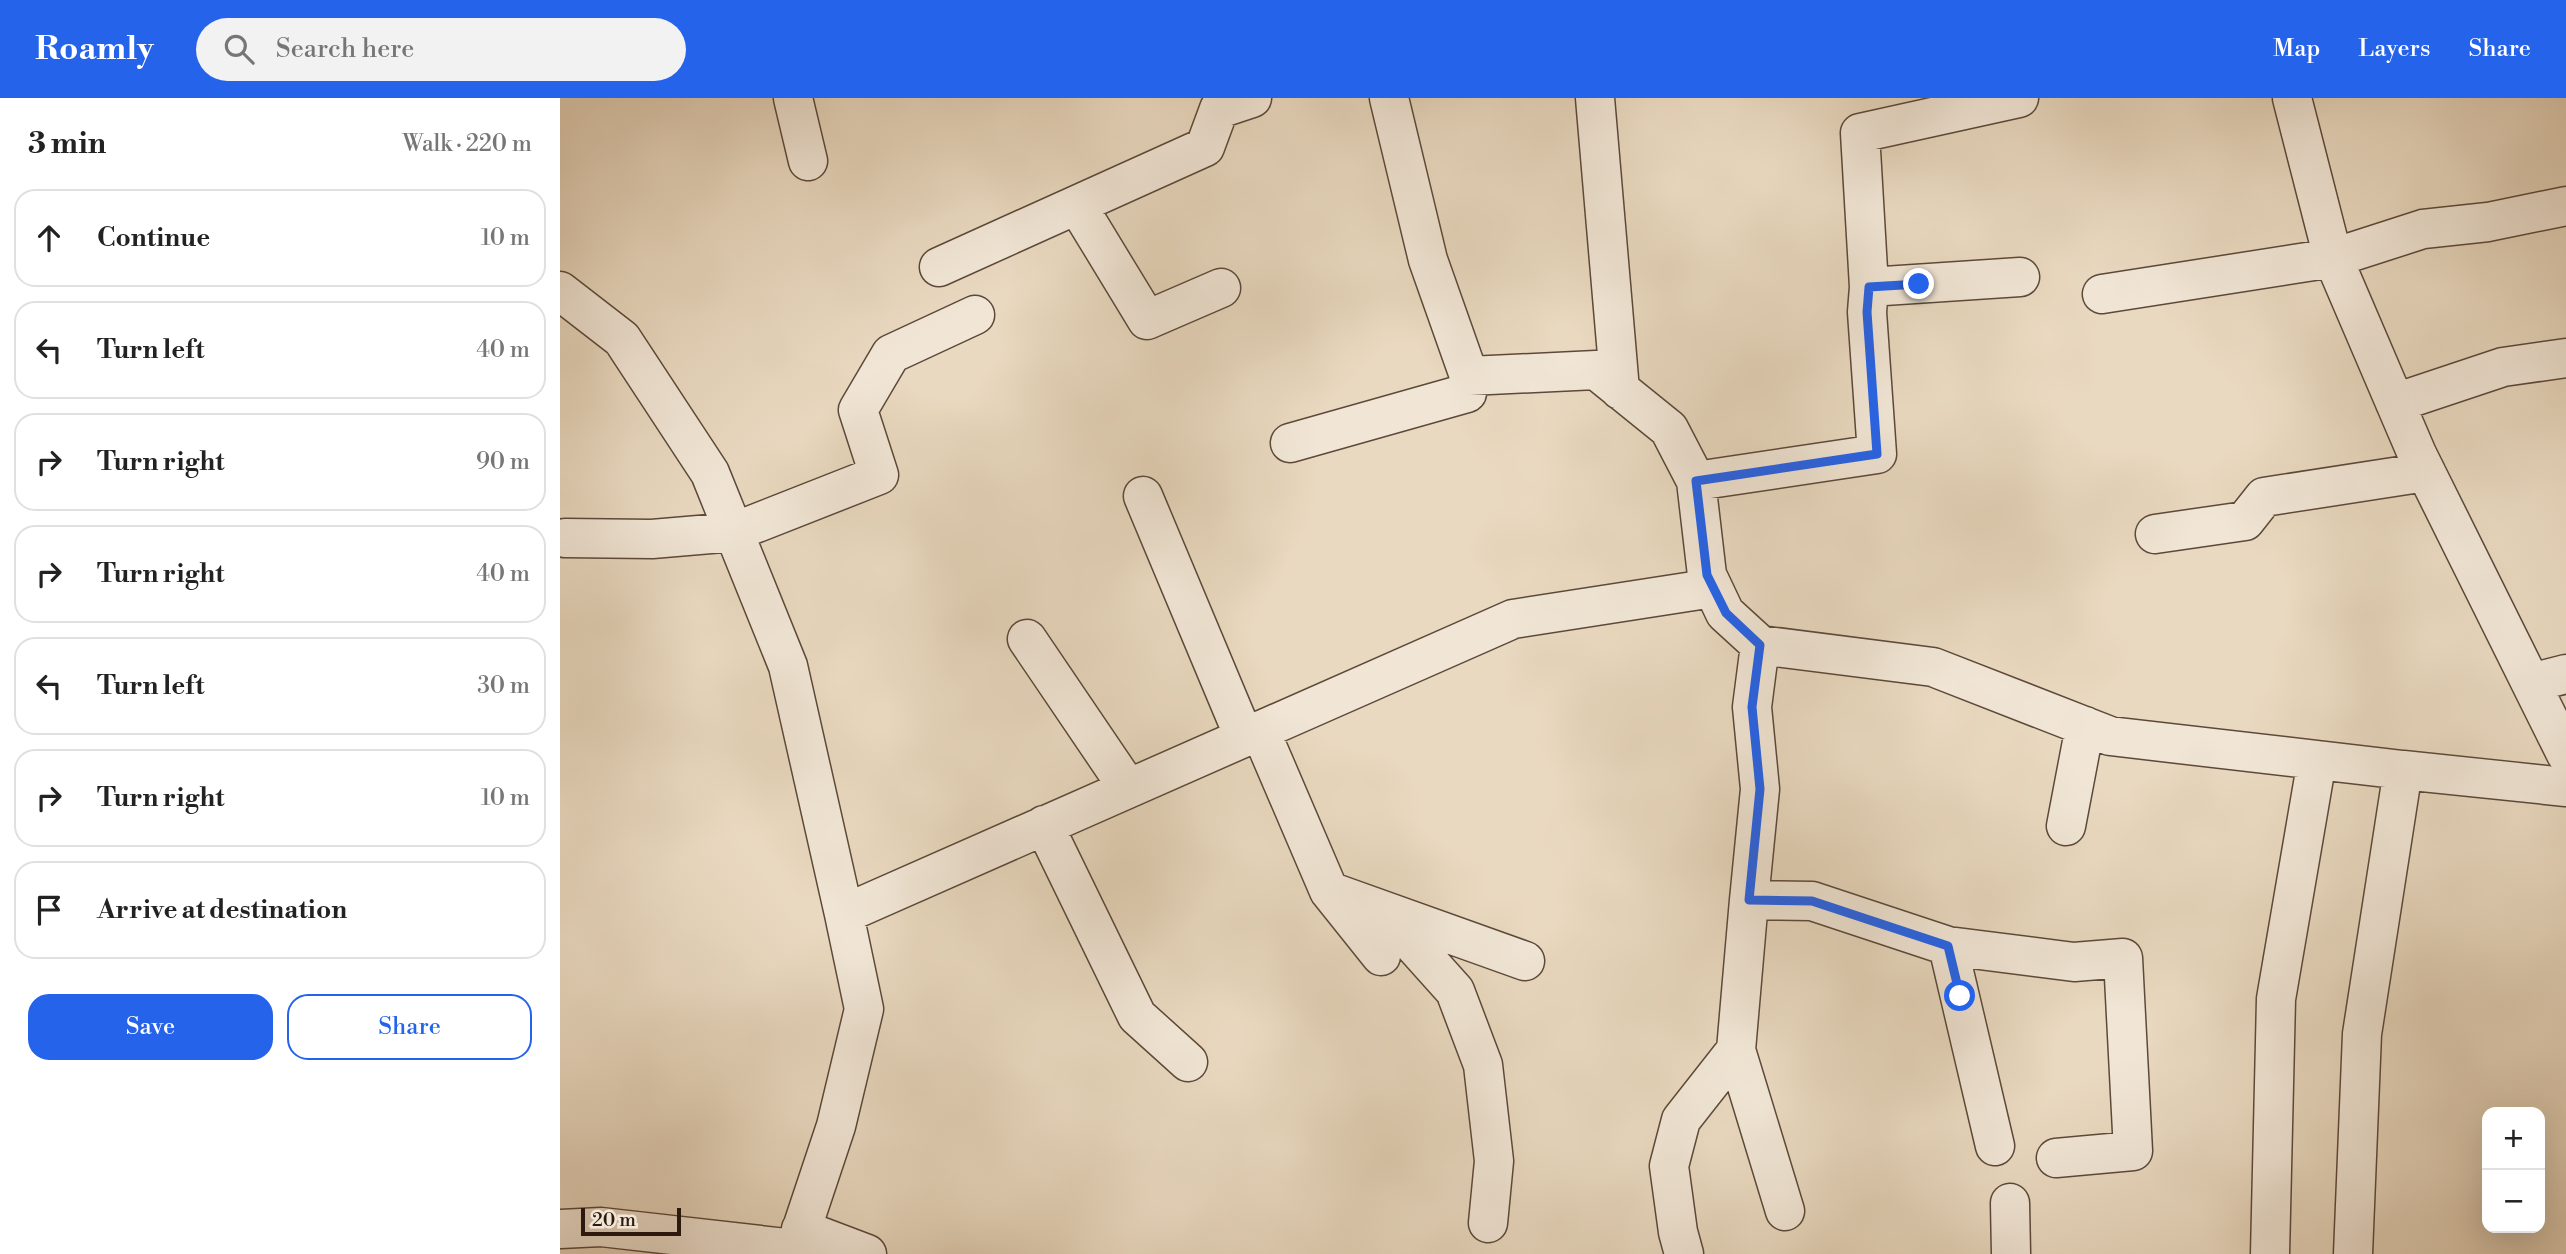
<!DOCTYPE html>
<meta charset="utf-8">
<style>
body{margin:0;font-family:"Libre Bodoni",serif;background:#f2f2f2;color:#222}
.controls{position:absolute;right:21px;bottom:21px;display:grid;overflow:hidden;border-radius:14px;box-shadow:0 7px 28px #0002}
.controls button{width:63px;height:63px;display:grid;place-items:center;padding:0;border:0;border-bottom:2px solid #e0e0e0;background:#fff;color:#222;font:35px sans-serif}
.scale{position:absolute;left:21px;bottom:18px;width:100px;box-sizing:border-box;padding-left:7px;border:4px solid #2d190d;border-top:0;font-size:19px;line-height:24px;white-space:nowrap;color:#2d190d;-webkit-text-stroke:5px #f1e6d6;paint-order:stroke}
.stop{position:absolute;width:21px;height:21px;margin:-16px;border:5px solid #2563eb;border-radius:50%;background:#fff}
.stop.end{background:#2563eb;border-color:#fff;box-shadow:0 2px 7px #0008}
.list{margin:0;padding:0;list-style:none}
h2{display:flex;justify-content:space-between;align-items:center;height:91px;margin:0;padding:0 28px;font-size:30px}
h2 small{font-size:23px;font-weight:400;color:#767676}
.list li{display:grid;grid-template-columns:46px 1fr auto;gap:21px;align-items:center;box-sizing:border-box;height:98px;margin:0 14px 14px;padding:0 14px;border:2px solid #e0e0e0;border-radius:21px}
.list b{display:block;font-size:26px;white-space:nowrap}
.list em{font-size:23px;font-style:normal;color:#767676}
.actions{display:flex;gap:14px;padding:21px 28px}
.actions a{flex:1;padding:16px 0;border:2px solid #2563eb;border-radius:21px;text-align:center;font-size:24px;color:#2563eb}
.actions .main{background:#2563eb;color:#fff}
.icon{flex:none;width:38px;height:38px;fill:none;stroke:currentColor;stroke-width:2;stroke-linecap:round;stroke-linejoin:round}
.map{position:relative;flex:none;width:2006px;height:1156px;overflow:hidden}
header{display:flex;align-items:center;gap:42px;box-sizing:border-box;height:98px;padding:0 35px;background:#2563eb;color:#fff}
header strong{font-size:33px}
nav{display:flex;gap:38px;margin-inline-start:auto;font-size:24px}
.search{width:490px;height:63px;background:#f2f2f2;display:flex;align-items:center;gap:18px;box-sizing:border-box;padding:0 24px;border-radius:38px;color:#767676;font-size:26px}
main{display:flex}
aside{flex:1;background:#fff}
.map>svg:first-child{display:block}
.lines{fill:none;stroke-linecap:round;stroke-linejoin:round}
.minor-casing{stroke:#5c493a;stroke-width:41}
.minor{stroke:#f1e6d6;stroke-width:38}
.route{stroke:#2563eb;stroke-width:9}
</style>
<header>
<strong>Roamly</strong>
<div class="search"><svg class="icon" aria-label="search" viewBox="0 0 24 24"><circle cx="10" cy="10" r="6"/><path d="M15 15l6 6"/></svg>Search here</div>
<nav><a>Map</a><a>Layers</a><a>Share</a></nav>
</header>
<main>
<aside>
<h2>3 min<small>Walk · 220 m</small></h2>
<ul class="list">
<li><svg class="icon" aria-label="ahead" viewBox="0 0 24 24"><path d="M12 20V5M6 11l6-6 6 6"/></svg><div><b>Continue</b></div><em>10 m</em></li>
<li><svg class="icon" aria-label="left" viewBox="0 0 24 24"><path d="M17 20v-9H6M10 6l-5 5 5 5"/></svg><div><b>Turn left</b></div><em>40 m</em></li>
<li><svg class="icon" aria-label="right" viewBox="0 0 24 24"><path d="M7 20v-9h11M14 6l5 5-5 5"/></svg><div><b>Turn right</b></div><em>90 m</em></li>
<li><svg class="icon" aria-label="right" viewBox="0 0 24 24"><path d="M7 20v-9h11M14 6l5 5-5 5"/></svg><div><b>Turn right</b></div><em>40 m</em></li>
<li><svg class="icon" aria-label="left" viewBox="0 0 24 24"><path d="M17 20v-9H6M10 6l-5 5 5 5"/></svg><div><b>Turn left</b></div><em>30 m</em></li>
<li><svg class="icon" aria-label="right" viewBox="0 0 24 24"><path d="M7 20v-9h11M14 6l5 5-5 5"/></svg><div><b>Turn right</b></div><em>10 m</em></li>
<li><svg class="icon" aria-label="arrive" viewBox="0 0 24 24"><path d="M6 21V4h12l-3 4 3 4H6"/></svg><div><b>Arrive at destination</b></div></li>
</ul>
<div class="actions"><a class="main">Save</a><a>Share</a></div>
</aside>
<div class="map">
<svg width="2006" height="1156" viewBox="0 0 2006 1156">
<rect width="100%" height="100%" fill="#e9d9c0"/>
<filter id="stains"><feTurbulence type="fractalNoise" baseFrequency=".00286" numOctaves="4"/><feColorMatrix values="0 0 0 0 .2 0 0 0 0 .09 0 0 0 0 .02 0 0 0 .5 -.17"/></filter>
<radialGradient id="worn" r=".72"><stop offset=".6" stop-color="#630" stop-opacity="0"/><stop offset="1" stop-color="#630" stop-opacity=".3"/></radialGradient>
<g class="lines">
<defs>
<path id="minor" d="M233,0L248,63
M829,0L868,162L909,278L1036,272L1109,331L1136,383L1147,477L1165,515L1200,547L1373,569L1550,638L1843,672
M1035,0L1060,292
M1732,0L1773,160L1857,356L2006,656
M517,107L587,222L661,190
M379,169L645,49L659,11L692,0
M1309,189L1460,179
M0,193L62,241L150,375L228,568L284,816
M1542,196L1773,160L1863,131L1928,124L2006,108
M1835,305L1943,269L2006,260
M730,345L907,295L909,278
M1136,383L1317,356L1307,214L1309,189L1300,35L1459,0
M583,398L684,639
M1595,436L1685,423L1704,399L1866,374
M5,440L92,441L174,434L319,377L298,312L331,256L415,217
M467,541L568,690
M1200,547L1192,609L1200,691L1189,802L1252,803L1388,848L1514,864L1563,860L1573,1053L1496,1060
M1971,585L2006,576
M700,632L769,793L965,863
M484,727L577,918L628,964
M1506,728L1525,628
M769,793L821,858
M1189,802L1176,952L1225,1113
M826,816L895,893L923,967L934,1063L928,1125
M1388,848L1435,1048
M1450,1105L1451,1156
M0,1131L41,1129L235,1151L276,1028L304,911L284,816L953,521L1153,490
M241,1131L307,1156
M1124,1156L1118,1134L1109,1068L1121,1022L1176,952
M1710,1156L1716,901L1757,662
M1793,1156L1802,936L1843,672L2006,689"/>
</defs>
<use href="#minor" class="minor-casing"/>
<use href="#minor" class="minor"/>
</g>
<g class="lines">
<path class="route" d="M1359,186L1309,189L1307,214L1317,356L1136,383L1147,477L1166,515L1200,547L1192,609L1200,691L1189,802L1252,803L1388,848L1400,898"/>
</g>
<rect width="100%" height="100%" filter="url(#stains)"/>
<rect width="100%" height="100%" fill="url(#worn)"/>
</svg>
<div class="controls">
<button>+</button>
<button>−</button>
</div>
<div class="scale">20 m</div>
<div class="stop" style="left:1400px;top:898px"></div>
<div class="stop end" style="left:1359px;top:186px"></div>
</div>
</main>
